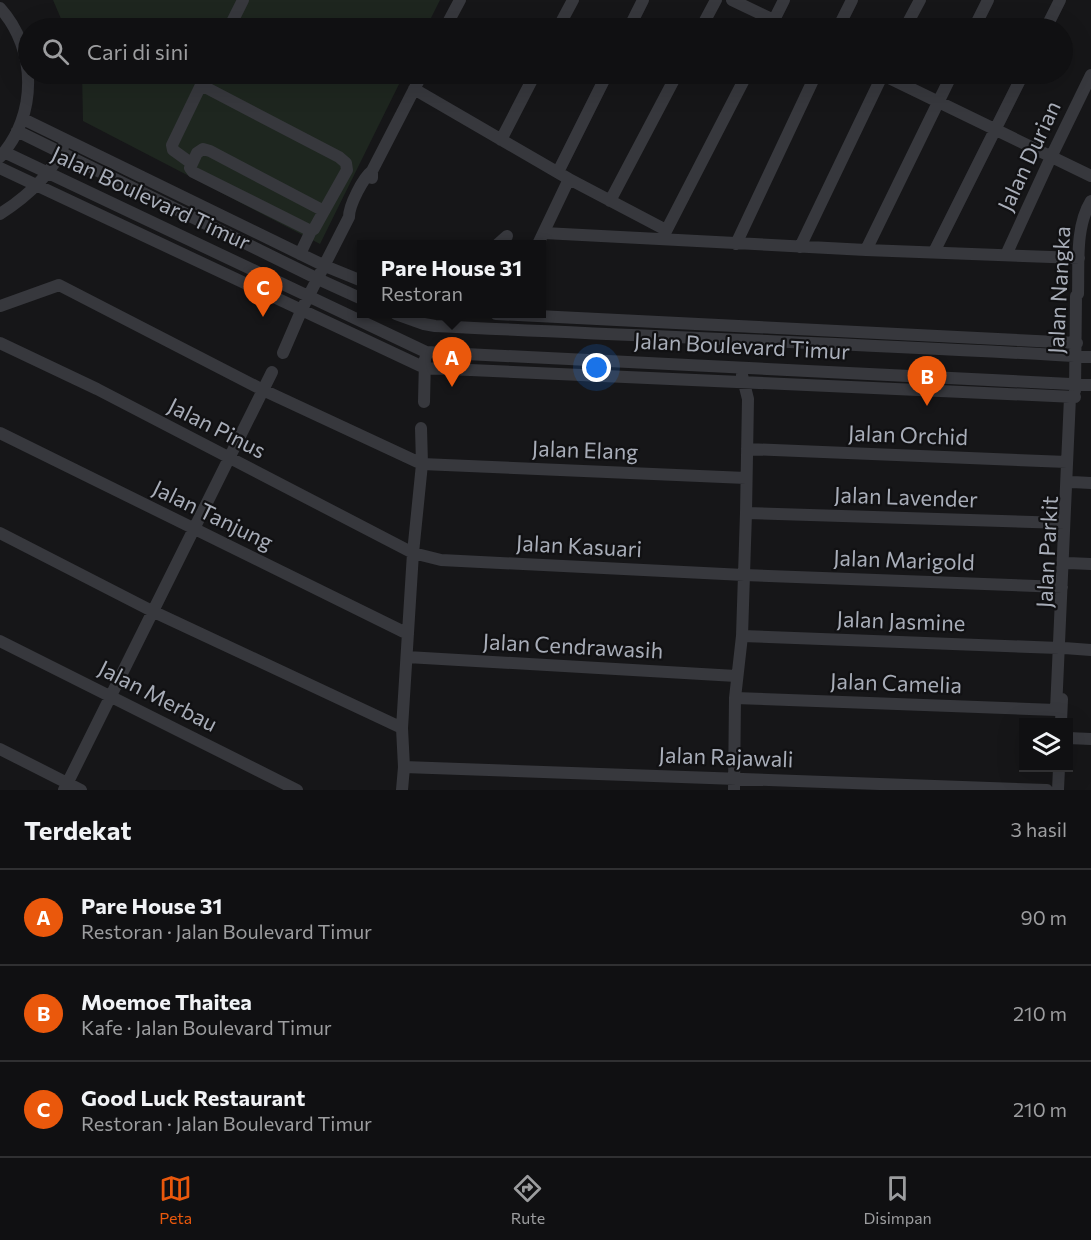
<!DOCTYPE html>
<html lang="id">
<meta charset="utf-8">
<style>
body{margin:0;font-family:Commissioner,sans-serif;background:#19191b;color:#f1f3f6}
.controls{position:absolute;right:18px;bottom:18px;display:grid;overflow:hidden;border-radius:0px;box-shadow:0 6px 24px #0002}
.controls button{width:54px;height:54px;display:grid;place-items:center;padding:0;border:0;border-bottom:2px solid #303032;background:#101012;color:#f1f3f6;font:30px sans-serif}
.you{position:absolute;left:597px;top:368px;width:21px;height:21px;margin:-15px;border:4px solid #fff;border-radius:50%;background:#1a73e8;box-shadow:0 0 0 9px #1a73e833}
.badge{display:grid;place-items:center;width:39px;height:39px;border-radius:50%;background:#ea580c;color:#fff;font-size:20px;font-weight:700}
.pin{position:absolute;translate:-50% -50px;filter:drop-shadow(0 2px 3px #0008)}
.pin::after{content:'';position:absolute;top:32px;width:21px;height:18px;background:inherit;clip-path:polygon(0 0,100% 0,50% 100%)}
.popup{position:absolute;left:357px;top:240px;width:189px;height:78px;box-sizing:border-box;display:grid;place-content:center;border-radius:0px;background:#101012;filter:drop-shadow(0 2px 4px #0005);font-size:20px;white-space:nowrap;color:#9c9d9f}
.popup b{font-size:22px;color:#f1f3f6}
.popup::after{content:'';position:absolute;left:50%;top:100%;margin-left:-12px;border:12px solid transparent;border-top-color:#101012}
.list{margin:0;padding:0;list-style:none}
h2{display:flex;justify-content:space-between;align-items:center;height:78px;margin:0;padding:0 24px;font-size:26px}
h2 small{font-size:20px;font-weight:400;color:#9c9d9f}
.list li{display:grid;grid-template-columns:39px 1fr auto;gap:18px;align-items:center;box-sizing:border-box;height:96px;padding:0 24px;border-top:2px solid #303032}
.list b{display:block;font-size:22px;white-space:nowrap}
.list p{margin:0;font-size:20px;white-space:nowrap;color:#9c9d9f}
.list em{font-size:20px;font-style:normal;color:#9c9d9f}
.icon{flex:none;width:33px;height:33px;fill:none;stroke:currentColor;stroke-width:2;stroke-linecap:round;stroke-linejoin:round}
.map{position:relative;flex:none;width:1091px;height:790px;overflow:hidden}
.search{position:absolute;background:#101012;box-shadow:0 6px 24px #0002;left:18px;right:18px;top:18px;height:66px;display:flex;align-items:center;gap:15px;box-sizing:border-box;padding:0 21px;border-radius:33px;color:#9c9d9f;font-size:22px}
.sheet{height:366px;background:#101012}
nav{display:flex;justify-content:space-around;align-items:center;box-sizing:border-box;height:84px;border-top:2px solid #303032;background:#101012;font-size:16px;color:#9c9d9f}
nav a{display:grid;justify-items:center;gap:3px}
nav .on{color:#ea580c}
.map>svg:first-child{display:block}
.green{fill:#1e261f}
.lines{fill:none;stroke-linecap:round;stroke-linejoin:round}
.minor{stroke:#37383d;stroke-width:12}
.labels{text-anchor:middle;stroke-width:4.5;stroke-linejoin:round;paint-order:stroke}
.street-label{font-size:22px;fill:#a8adb8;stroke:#111113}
</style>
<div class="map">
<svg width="1091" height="790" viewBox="0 0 1091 790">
<rect width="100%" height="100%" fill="#161618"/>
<path class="green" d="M53,0H440L426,28H65Z
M82,74H404L320,244L83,121Z"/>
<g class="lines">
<path class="minor" d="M732,0L790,28
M0,8C37,49 38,115 0,157
M229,28L243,0
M445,28L460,0
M558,28L573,0
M629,28L643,0
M701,28L716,0
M770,28L784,0
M838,28L852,0
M905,28L920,0
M974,28L988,0
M1046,28L1060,0
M881,74L1091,176
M201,85L206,74
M414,89L569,179L666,230
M23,119L325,266L362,281
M17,131L318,279L362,299
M501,140L535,74
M4,152L426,352L1091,385
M191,163L173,150L172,145L201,85L339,157L346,163L347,170L324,211
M0,168L425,368L1075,397
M558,172L607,74
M372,178V171L422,74
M610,201L677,74
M0,214C25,198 51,175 63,147
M544,233L866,250L1079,258
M664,235L747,74
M498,244L507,236
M538,244L569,179
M736,244L816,74
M800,247L883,74
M866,250L952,74
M934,252L1023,74
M300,254L311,231L314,229L324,211L210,151L203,149L197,153L190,168L193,172L311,231
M1006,255L1051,157L1091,75
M0,306L59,285L263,390L422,464L746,478
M396,314L424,324L435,326C653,337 872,344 1091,357
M496,314L1077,343
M0,343L97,389L413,553L441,560L744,575L1062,587
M283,353L302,309L349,217C349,205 363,178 372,171
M1075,391L1076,296L1078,294C1079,264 1075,227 1091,201
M424,402L425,359
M0,433L408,634
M747,449L1067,462
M1072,482L1091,483
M746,513L1064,523
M0,533L152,611L402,728
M1068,563L1091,564
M742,636L1059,648
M0,641L297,790
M1064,648L1091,650
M407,657L736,676
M735,698L1056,710L1070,397
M1061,722L1062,699
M1068,738L1091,739
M0,749L81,790
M404,767L1047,790
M64,790L272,372
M402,790L404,767L402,728L413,553L422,464L421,428
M734,790L735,698L742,636L746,513L748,399L742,375
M1058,790L1059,768"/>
</g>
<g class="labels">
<g class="street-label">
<text transform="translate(1029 156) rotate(-65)" y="8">Jalan Durian</text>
<text transform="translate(151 198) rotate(25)" y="8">Jalan Boulevard Timur</text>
<text transform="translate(1059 290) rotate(-87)" y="8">Jalan Nangka</text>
<text transform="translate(742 346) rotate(3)" y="8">Jalan Boulevard Timur</text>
<text transform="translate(217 428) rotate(27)" y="8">Jalan Pinus</text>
<text transform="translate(908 435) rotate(2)" y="8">Jalan Orchid</text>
<text transform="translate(585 450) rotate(2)" y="8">Jalan Elang</text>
<text transform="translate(906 497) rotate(2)" y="8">Jalan Lavender</text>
<text transform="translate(213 515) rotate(26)" y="8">Jalan Tanjung</text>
<text transform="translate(579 546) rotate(3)" y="8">Jalan Kasuari</text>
<text transform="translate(1047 552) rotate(-87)" y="8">Jalan Parkit</text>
<text transform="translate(904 560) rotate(2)" y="8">Jalan Marigold</text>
<text transform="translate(901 621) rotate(2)" y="8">Jalan Jasmine</text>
<text transform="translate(573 646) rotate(3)" y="8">Jalan Cendrawasih</text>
<text transform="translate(896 683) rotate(2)" y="8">Jalan Camelia</text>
<text transform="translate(158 696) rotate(27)" y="8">Jalan Merbau</text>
<text transform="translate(726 757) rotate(2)" y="8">Jalan Rajawali</text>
</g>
</g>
</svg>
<div class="controls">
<button><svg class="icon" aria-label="layers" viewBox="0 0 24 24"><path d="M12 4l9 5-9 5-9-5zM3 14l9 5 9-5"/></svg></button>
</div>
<div class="you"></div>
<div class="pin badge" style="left:452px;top:387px">A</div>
<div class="popup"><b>Pare House 31</b>Restoran</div>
<div class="pin badge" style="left:927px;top:406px">B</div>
<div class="pin badge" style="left:263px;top:317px">C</div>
<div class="search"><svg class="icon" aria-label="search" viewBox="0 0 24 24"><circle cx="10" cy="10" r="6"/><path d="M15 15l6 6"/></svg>Cari di sini</div>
</div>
<section class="sheet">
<h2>Terdekat<small>3 hasil</small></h2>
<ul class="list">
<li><span class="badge">A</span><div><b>Pare House 31</b><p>Restoran · Jalan Boulevard Timur</p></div><em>90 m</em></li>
<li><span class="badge">B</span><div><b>Moemoe Thaitea</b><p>Kafe · Jalan Boulevard Timur</p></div><em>210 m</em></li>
<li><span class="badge">C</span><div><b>Good Luck Restaurant</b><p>Restoran · Jalan Boulevard Timur</p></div><em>210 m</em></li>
</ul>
</section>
<nav>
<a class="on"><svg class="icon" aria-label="map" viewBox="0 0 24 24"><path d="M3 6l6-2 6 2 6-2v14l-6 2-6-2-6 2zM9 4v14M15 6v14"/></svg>Peta</a>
<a><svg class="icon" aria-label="directions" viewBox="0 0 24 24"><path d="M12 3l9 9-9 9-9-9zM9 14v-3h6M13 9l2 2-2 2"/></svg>Rute</a>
<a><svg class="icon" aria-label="saved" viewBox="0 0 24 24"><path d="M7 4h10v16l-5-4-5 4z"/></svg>Disimpan</a>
</nav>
